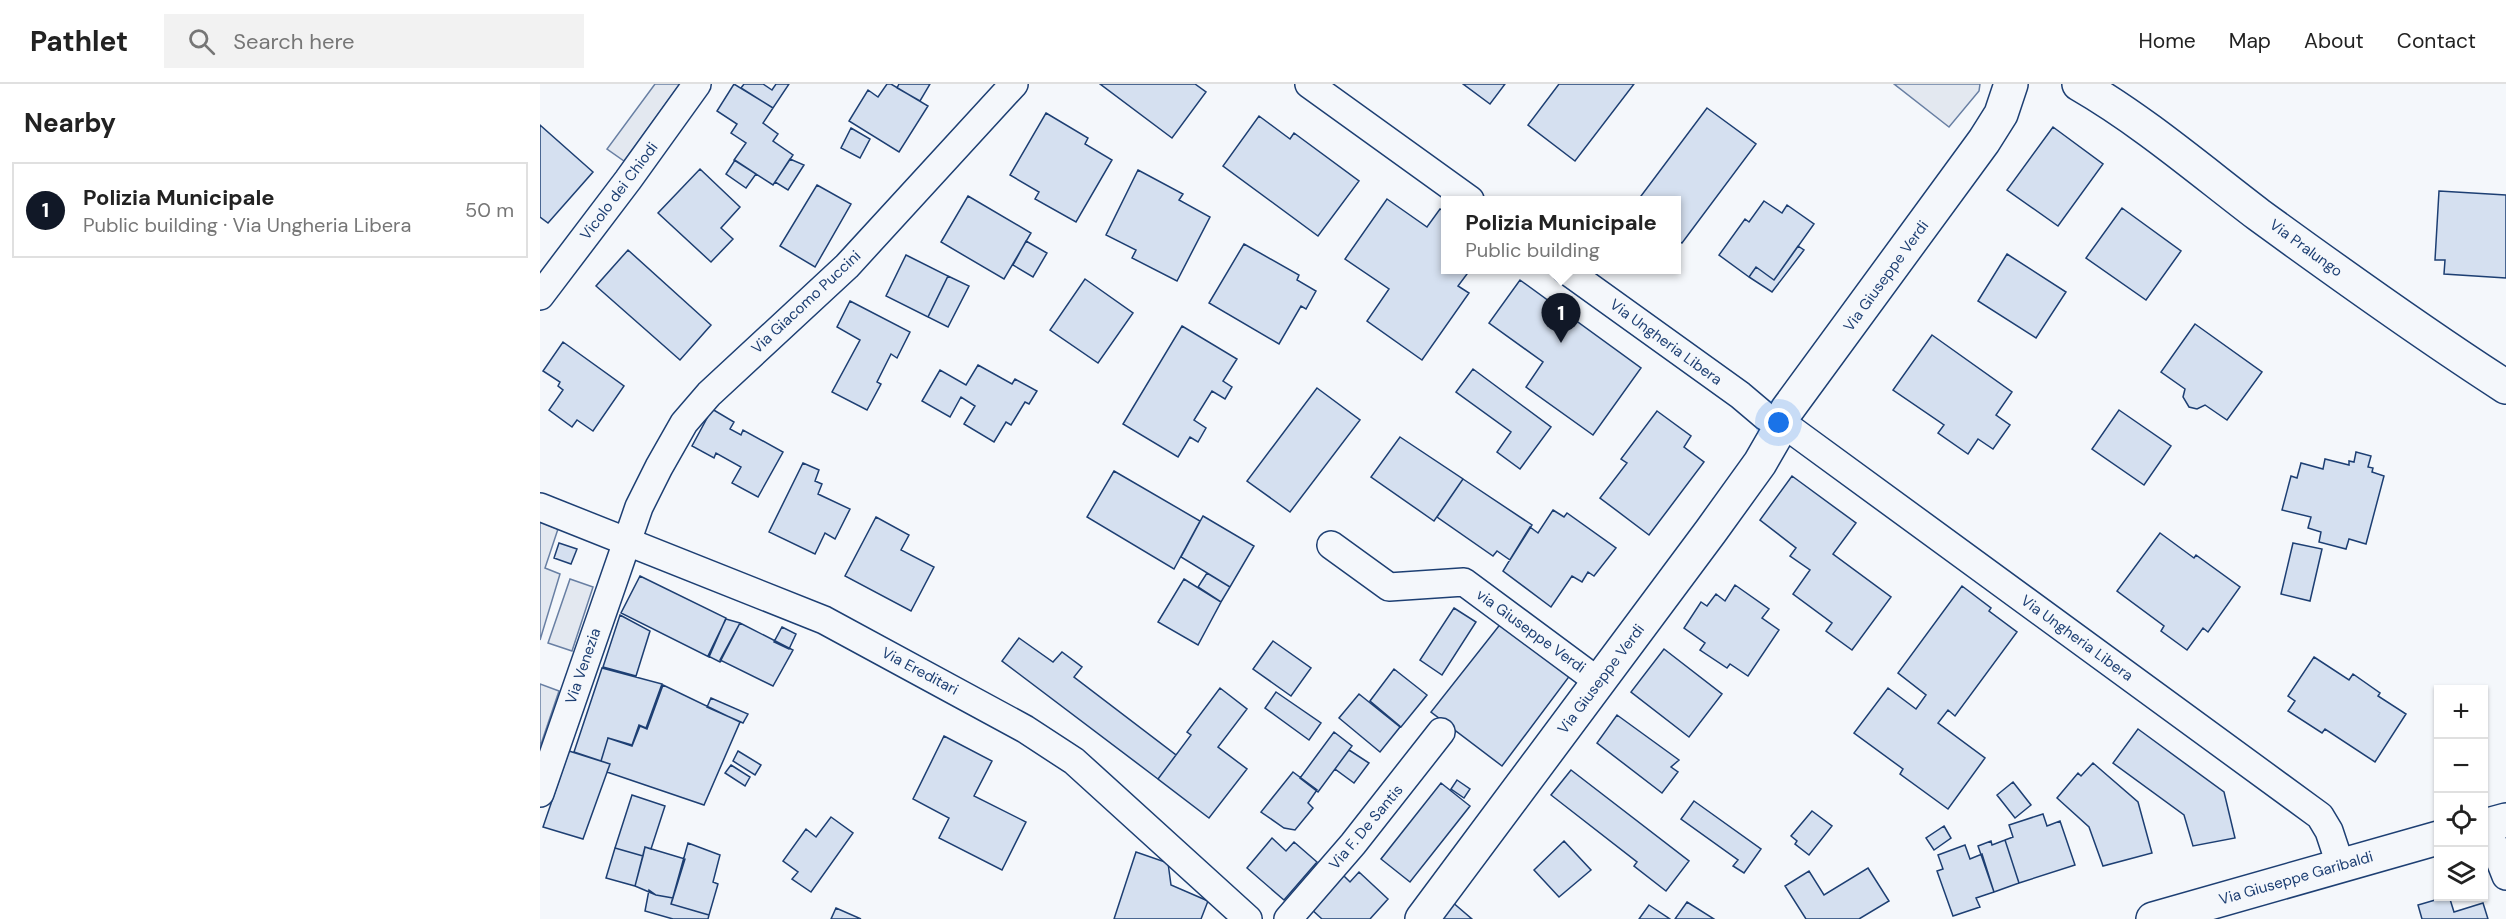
<!DOCTYPE html>
<meta charset="utf-8">
<style>
body{margin:0;font-family:"DM Sans",sans-serif;background:#f2f2f2;color:#222}
.controls{position:absolute;right:18px;bottom:18px;display:grid;overflow:hidden;border-radius:0px;box-shadow:0 2px 4px #0004}
.controls button{width:54px;height:54px;display:grid;place-items:center;padding:0;border:0;border-bottom:2px solid #e0e0e0;background:#fff;color:#222;font:30px sans-serif}
.you{position:absolute;left:1239px;top:339px;width:21px;height:21px;margin:-15px;border:4px solid #fff;border-radius:50%;background:#1a73e8;box-shadow:0 0 0 9px #1a73e833}
.badge{display:grid;place-items:center;width:39px;height:39px;border-radius:50%;background:#111827;color:#fff;font-size:20px;font-weight:700}
.pin{position:absolute;translate:-50% -50px;filter:drop-shadow(0 2px 3px #0008)}
.pin::after{content:'';position:absolute;top:32px;width:21px;height:18px;background:inherit;clip-path:polygon(0 0,100% 0,50% 100%)}
.popup{position:absolute;left:901px;top:112px;width:240px;height:78px;box-sizing:border-box;display:grid;place-content:center;border-radius:0px;background:#fff;filter:drop-shadow(0 2px 4px #0005);font-size:20px;white-space:nowrap;color:#767676}
.popup b{font-size:22px;color:#222}
.popup::after{content:'';position:absolute;left:50%;top:100%;margin-left:-12px;border:12px solid transparent;border-top-color:#fff}
.list{margin:0;padding:0;list-style:none}
h2{display:flex;justify-content:space-between;align-items:center;height:78px;margin:0;padding:0 24px;font-size:26px}
h2 small{font-size:20px;font-weight:400;color:#767676}
.list li{display:grid;grid-template-columns:39px 1fr auto;gap:18px;align-items:center;box-sizing:border-box;height:96px;margin:0 12px 12px;padding:0 12px;border:2px solid #e0e0e0;border-radius:0px}
.list b{display:block;font-size:22px;white-space:nowrap}
.list p{margin:0;font-size:20px;white-space:nowrap;color:#767676}
.list em{font-size:20px;font-style:normal;color:#767676}
.icon{flex:none;width:33px;height:33px;fill:none;stroke:currentColor;stroke-width:2;stroke-linecap:round;stroke-linejoin:round}
.map{position:relative;flex:none;width:1966px;height:835px;overflow:hidden}
header{display:flex;align-items:center;gap:36px;box-sizing:border-box;height:84px;padding:0 30px;background:#fff;border-bottom:2px solid #e0e0e0}
header strong{font-size:28px}
nav{display:flex;gap:33px;margin-inline-start:auto;font-size:21px}
.search{width:420px;height:54px;background:#f2f2f2;display:flex;align-items:center;gap:15px;box-sizing:border-box;padding:0 21px;border-radius:0px;color:#767676;font-size:22px}
main{display:flex}
aside{flex:1;background:#fff}
.map>svg:first-child{display:block}
.parking{fill:#e3e8f0;stroke:#687fa3;stroke-width:1.5}
.building{fill:#d5e0f0;stroke:#1d3f73;stroke-width:1.5}
.lines{fill:none;stroke-linecap:round;stroke-linejoin:round}
.minor-casing{stroke:#1d3f73;stroke-width:30}
.tertiary-casing{stroke:#1d3f73;stroke-width:36}
.minor{stroke:#f4f7fb;stroke-width:27}
.tertiary{stroke:#f4f7fb;stroke-width:33}
.labels{text-anchor:middle;stroke-width:4.5;stroke-linejoin:round;paint-order:stroke}
.street-label{font-size:15px;fill:#1d3f73;stroke:#f4f7fb}
</style>
<header>
<strong>Pathlet</strong>
<div class="search"><svg class="icon" aria-label="search" viewBox="0 0 24 24"><circle cx="10" cy="10" r="6"/><path d="M15 15l6 6"/></svg>Search here</div>
<nav><a>Home</a><a>Map</a><a>About</a><a>Contact</a></nav>
</header>
<main>
<aside>
<h2>Nearby<small></small></h2>
<ul class="list">
<li><span class="badge">1</span><div><b>Polizia Municipale</b><p>Public building · Via Ungheria Libera</p></div><em>50 m</em></li>
</ul>
</aside>
<div class="map">
<svg width="1966" height="835" viewBox="0 0 1966 835">
<rect width="100%" height="100%" fill="#f4f7fb"/>
<path class="parking" d="M115,0H140L84,77L67,65Z
M1354,0H1440L1439,7L1409,43Z
M0,438L18,445L5,484L20,490L0,556Z
M30,495L53,503L32,567L8,559Z
M0,600L19,607L0,663Z"/>
<path class="building" d="M194,0L233,24L223,39L238,50L233,57L253,71L233,101L194,76L206,59L191,49L197,40L177,27Z
M204,0H223L232,6L236,0H249L233,24L201,4Z
M347,0H351L388,22L359,68L309,37L328,6L338,13Z
M359,0H390L380,17L357,4Z
M560,0H655L666,8L632,54Z
M923,0H965L950,20Z
M1019,0H1094L1035,77L988,41Z
M1167,24L1216,60L1142,159L1136,155V116H1098Z
M506,29L548,54L545,60L572,76L536,138L495,115L499,108L470,91Z
M719,32L750,55L754,49L819,97L778,152L683,82Z
M0,41L53,88L8,139L0,133Z
M1513,43L1563,80L1518,142L1467,106Z
M311,44L330,55L320,74L301,64Z
M250,75L264,81L248,106L235,98Z
M195,76L216,90L206,104L186,90Z
M160,85L200,123L181,144L193,155L171,178L118,129Z
M598,86L643,110L639,116L670,133L637,197L592,174L596,166L566,151Z
M277,101L311,120L275,183L240,162Z
M1899,107L1966,111V194L1904,190L1905,176H1895Z
M428,112L491,149L464,195L401,158Z
M847,115L887,143L900,125L906,129V186H930L918,202L929,209L882,276L827,237L849,205L805,175Z
M1224,117L1242,129L1247,121L1274,140L1234,196L1216,183L1209,193L1179,171L1205,135L1209,138Z
M1582,124L1641,167L1606,216L1546,174Z
M486,157L507,169L493,193L473,181Z
M704,160L759,191L757,196L776,207L766,225L761,222L739,260L669,219Z
M1258,162L1264,166L1232,208L1209,193L1216,183L1234,196Z
M88,166L171,241L140,276L56,202Z
M1467,170L1526,208L1496,254L1438,217Z
M366,171L408,192L388,233L346,212Z
M408,192L429,202L408,243L388,233Z
M545,195L593,229L558,279L510,246Z
M980,196L1101,284L1053,351L986,303L1003,278L949,239Z
M310,217L370,248L357,274L351,270L337,298L341,300L327,326L292,308L320,256L297,243Z
M1655,240L1722,288L1687,336L1665,321L1657,325L1649,323L1643,313L1645,305L1621,288Z
M642,242L697,275L683,297L692,303L685,315L672,307L654,336L666,344L658,358L650,353L638,373L583,340Z
M1392,251L1472,308L1456,331L1470,341L1453,365L1438,355L1428,370L1398,349L1404,341L1353,306Z
M23,258L84,302L53,347L37,336L32,343L9,326L23,306L18,302L20,298L3,287Z
M438,281L472,300L475,295L497,307L489,320L485,318L471,341L466,338L454,358L424,340L435,322L421,313L410,333L382,317L400,286L426,301Z
M933,285L1011,343L980,385L957,368L971,348L916,308Z
M777,304L820,336L750,428L707,397Z
M172,325L194,338L190,345L201,351L203,346L243,368L218,413L192,399L201,383L176,369L174,374L152,362Z
M1579,326L1631,362L1604,401L1552,365Z
M1117,327L1151,352L1144,363L1164,378L1109,451L1060,414L1087,379L1081,375Z
M860,353L923,395L894,437L831,393Z
M1816,368L1831,372L1828,383L1833,384L1832,388L1844,392L1826,460L1809,455L1806,465L1779,458L1781,448L1768,444L1771,433L1742,426L1751,392L1757,394L1761,379L1783,385L1785,375L1809,381V377L1814,378Z
M263,379L279,386L275,397L282,400L278,410L310,425L295,455L285,449L275,470L229,448Z
M574,387L660,437L634,485L547,433Z
M1252,392L1316,439L1293,470L1351,513L1312,566L1286,547L1292,539L1253,510L1270,486L1250,472L1256,464L1220,436Z
M923,395L992,441L970,476L957,467L953,472L897,433Z
M1013,426L1024,433L1027,429L1076,464L1054,492L1048,488L1042,498L1032,492L1011,523L963,487L990,443L998,449Z
M663,432L714,462L690,503L641,473Z
M336,433L369,451L361,466L394,483L371,527L305,492Z
M1620,449L1654,474L1656,471L1700,503L1668,548L1663,544L1647,566L1621,547L1624,542L1577,507Z
M19,459L37,465L31,480L14,474Z
M1753,459L1782,465L1770,517L1741,510Z
M667,489L690,503L681,518L658,503Z
M100,492L186,534L169,573L81,529Z
M644,495L681,518L658,561L618,538Z
M1195,501L1229,525L1222,534L1239,546L1208,592L1190,580L1187,584L1160,566L1165,559L1144,544L1161,518L1167,522L1176,510L1185,517Z
M1422,502L1451,524L1449,527L1477,548L1415,632L1408,626L1398,639L1445,674L1408,725L1360,690L1363,685L1314,649L1348,604L1376,625L1386,611L1358,589Z
M914,524L936,538L902,591L880,576Z
M80,531L110,547L96,592L63,583Z
M186,535L200,539L180,578L168,572Z
M962,538L1031,590L962,682L891,628Z
M200,539L253,566L233,602L180,576Z
M242,543L256,550L249,565L234,558Z
M479,554L513,578L522,568L542,583L534,593L636,671L618,695L462,577Z
M733,557L771,584L751,612L713,585Z
M1124,565L1182,610L1149,653L1091,608Z
M1774,573L1809,596L1813,590L1840,609L1838,612L1866,630L1835,678L1785,645L1782,649L1748,627L1755,617L1748,612Z
M62,584L122,600L106,644L99,641L92,661L68,654L61,677L34,668Z
M854,585L887,611L861,643L830,617Z
M123,601L200,638L164,721L67,688L70,680L61,677L68,654L92,662L100,642L107,645Z
M680,604L707,625L678,663L707,685L669,734L618,695L651,651L647,648Z
M736,608L781,639L769,656L725,624Z
M819,610L860,643L840,668L799,634Z
M171,614L208,630L203,639L167,623Z
M1077,631L1139,676L1131,683L1138,688L1122,709L1057,659Z
M1598,645L1684,708L1695,754L1653,762L1644,731L1573,679Z
M794,648L812,662L778,708L760,694Z
M404,652L452,677L434,712L486,738L462,786L399,754L409,734L373,715Z
M809,666L829,679L814,699L795,685Z
M29,667L70,680L43,755L3,743Z
M198,667L221,681L215,691L193,677Z
M1553,679L1598,718L1612,769L1563,782L1549,743L1517,714L1538,689L1541,692Z
M191,681L210,693L205,702L185,689Z
M1031,686L1149,777L1126,807L1094,782L1097,778L1011,711Z
M753,688L777,706L768,719L773,724L755,746L744,744L721,728Z
M917,696L930,705L924,714L911,705Z
M1473,698L1491,721L1475,734L1457,711Z
M901,699L930,722L870,798L841,775Z
M92,711L125,722L111,765L105,763L103,772L75,764Z
M1154,717L1221,765L1204,789L1193,782L1198,776L1141,735Z
M1272,727L1292,742L1269,771L1255,760L1257,757L1251,752Z
M1503,730L1507,742L1520,737L1535,781L1479,799L1465,756L1473,753L1469,741Z
M291,733L313,749L271,808L252,795L258,788L243,777L266,745L276,753Z
M1404,742L1411,754L1394,766L1386,754Z
M732,754L746,767L754,758L777,778L744,816L707,784Z
M1465,756L1479,799L1454,808L1438,762L1451,757L1452,761Z
M1024,757L1051,786L1019,813L994,786Z
M148,759L180,771L173,798L178,800L169,831L131,820Z
M1425,761L1430,775L1442,770L1454,808L1436,814L1440,823L1413,832L1397,787L1403,785L1398,771Z
M105,763L145,775L133,814L116,811L95,802Z
M75,764L103,772L95,802L66,794Z
M596,768L628,779L631,801L668,817L661,835H574Z
M1328,784L1349,817L1319,835H1266L1245,802L1269,787L1284,811Z
M819,788L848,815L830,835H782L770,824L802,790L810,798Z
M109,806L116,811L133,814L131,820L169,831L168,835H133L105,827Z
M1909,812L1914,828L1943,819L1948,835H1882L1878,821Z
M911,817L932,835H898Z
M1147,818L1174,835H1135Z
M1109,821L1130,835H1099Z
M296,824L321,835H291Z"/>
<g class="lines">
<defs>
<path id="minor" d="M769,0L930,116
M1026,186L1200,311L1226,333
M0,212L88,96L157,0
M1252,346L1780,732L1789,747L1800,780
M0,423L284,536L485,645L534,677L708,835
M791,461L849,503L924,498L1059,598
M0,709L99,423L119,383L144,339L169,310L307,182L474,0
M1946,741L1966,792
M748,835L813,760L901,648"/>
<path id="tertiary" d="M1539,0C1603,37 1660,86 1719,131C1800,190 1882,249 1966,303
M1247,326L1444,57L1461,30L1471,0
M1944,742L1966,736
M882,835L1171,447L1220,379L1235,353
M1613,835L1898,754"/>
</defs>
<use href="#minor" class="minor-casing"/>
<use href="#tertiary" class="tertiary-casing"/>
<use href="#minor" class="minor"/>
<use href="#tertiary" class="tertiary"/>
</g>
<g class="labels">
<g class="street-label">
<text transform="translate(79 107) rotate(-53)" y="5">Vicolo dei Chiodi</text>
<text transform="translate(1766 164) rotate(36)" y="5">Via Pralungo</text>
<text transform="translate(1346 192) rotate(-54)" y="5">Via Giuseppe Verdi</text>
<text transform="translate(266 218) rotate(-43)" y="5">Via Giacomo Puccini</text>
<text transform="translate(1126 258) rotate(36)" y="5">Via Ungheria Libera</text>
<text transform="translate(991 547) rotate(36)" y="5">via Giuseppe Verdi</text>
<text transform="translate(1537 554) rotate(36)" y="5">Via Ungheria Libera</text>
<text transform="translate(43 582) rotate(-71)" y="5">Via Venezia</text>
<text transform="translate(380 587) rotate(28)" y="5">Via Ereditari</text>
<text transform="translate(1061 595) rotate(-53)" y="5">Via Giuseppe Verdi</text>
<text transform="translate(826 743) rotate(-50)" y="5">Via F. De Santis</text>
<text transform="translate(1756 794) rotate(-16)" y="5">Via Giuseppe Garibaldi</text>
</g>
</g>
</svg>
<div class="controls">
<button>+</button>
<button>−</button>
<button><svg class="icon" aria-label="locate" viewBox="0 0 24 24"><circle cx="12" cy="12" r="6"/><path d="M12 2v4M12 18v4M2 12h4M18 12h4"/></svg></button>
<button><svg class="icon" aria-label="layers" viewBox="0 0 24 24"><path d="M12 4l9 5-9 5-9-5zM3 14l9 5 9-5"/></svg></button>
</div>
<div class="you"></div>
<div class="pin badge" style="left:1021px;top:259px">1</div>
<div class="popup"><b>Polizia Municipale</b>Public building</div>
</div>
</main>
